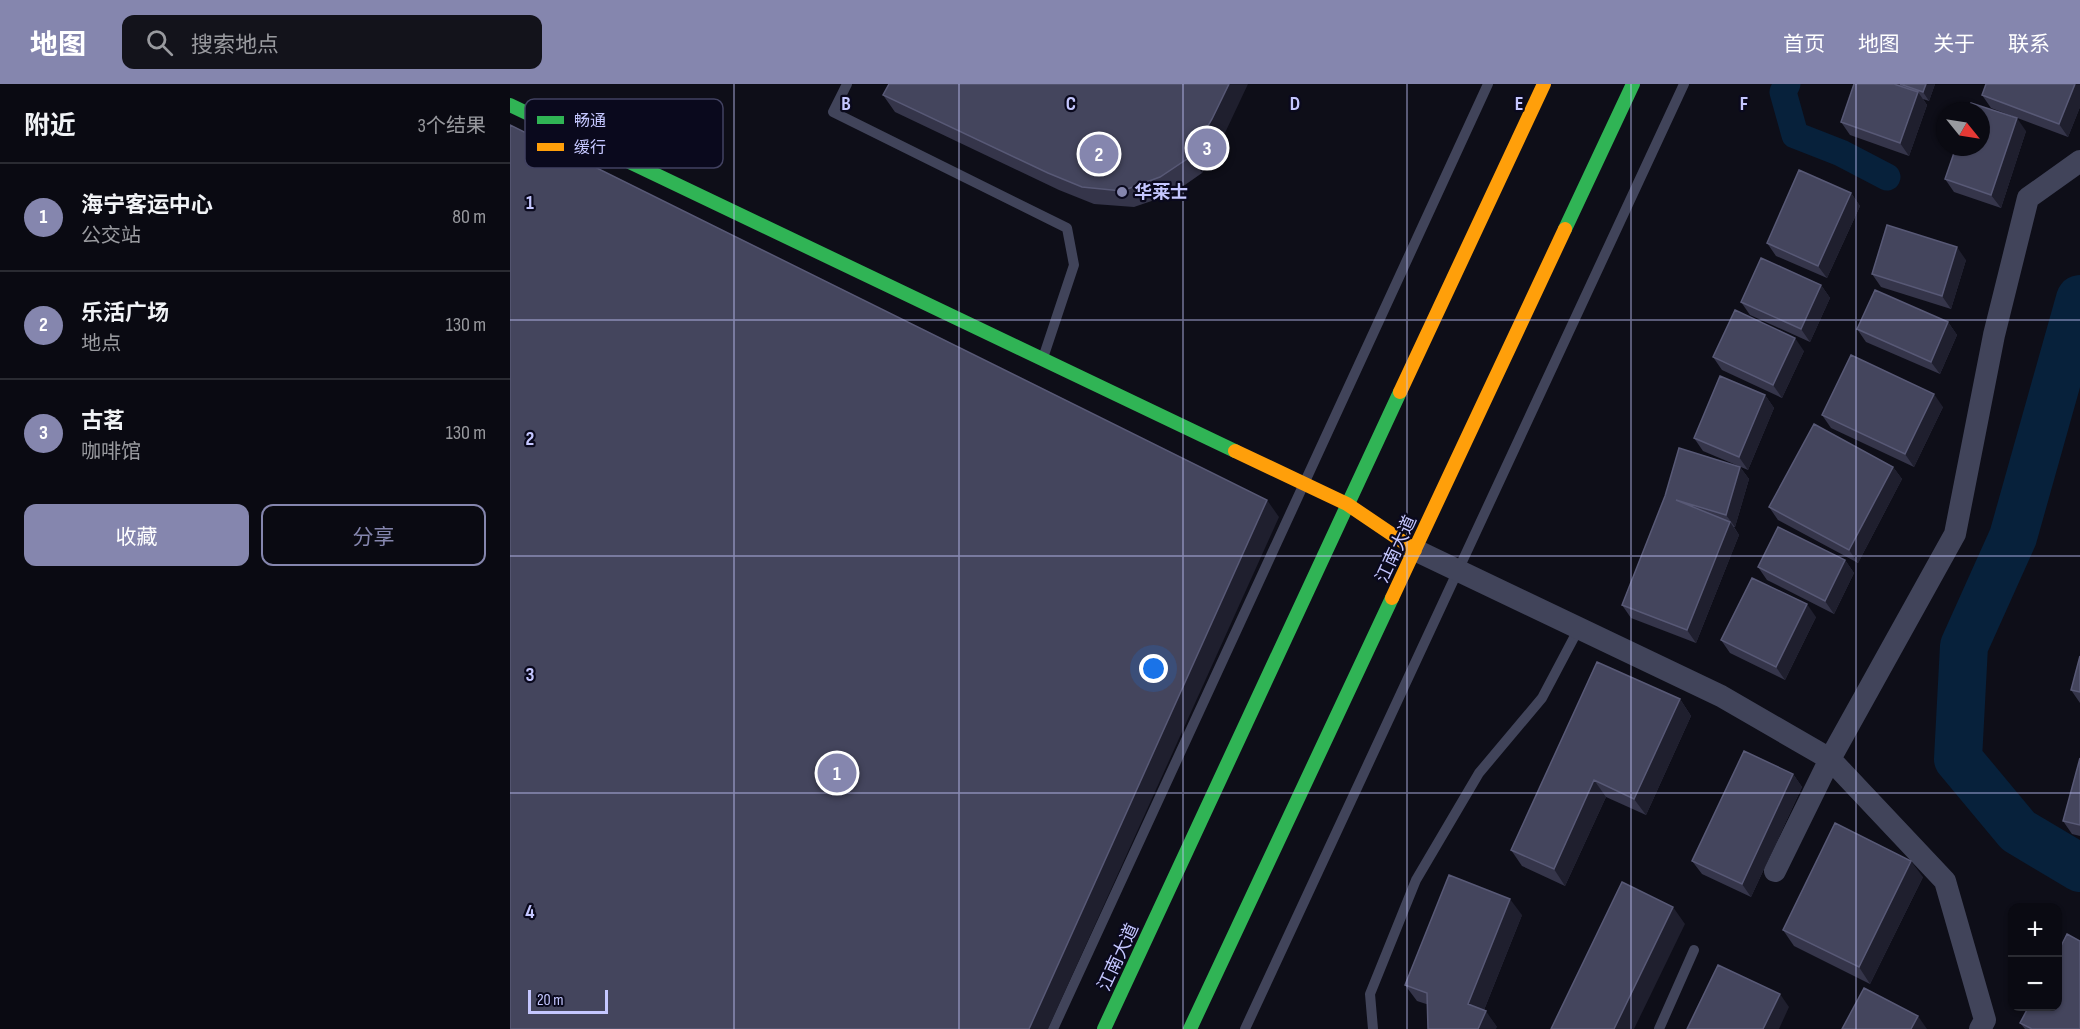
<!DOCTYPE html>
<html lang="zh">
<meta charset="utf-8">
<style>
body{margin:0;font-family:"Sofia Sans Condensed","Noto Sans SC",sans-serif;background:#13131b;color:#f1f3f6}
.controls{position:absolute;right:18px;bottom:18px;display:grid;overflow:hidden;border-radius:12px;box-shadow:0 2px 4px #0004}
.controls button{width:54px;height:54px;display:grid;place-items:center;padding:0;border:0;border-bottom:2px solid #2a2b32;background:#0a0a12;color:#f1f3f6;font:30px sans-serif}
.compass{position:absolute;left:1426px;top:18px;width:54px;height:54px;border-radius:50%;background:#0a0a12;box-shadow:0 2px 4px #0004;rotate:120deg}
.scale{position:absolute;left:18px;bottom:15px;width:80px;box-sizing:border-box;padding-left:6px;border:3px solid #c5c7ff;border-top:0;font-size:16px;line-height:21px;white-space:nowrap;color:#c5c7ff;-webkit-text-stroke:4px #0a091d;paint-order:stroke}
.you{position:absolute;left:644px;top:585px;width:21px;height:21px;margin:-15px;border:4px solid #fff;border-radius:50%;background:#1a73e8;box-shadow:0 0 0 9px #1a73e833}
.badge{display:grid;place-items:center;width:39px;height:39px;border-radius:50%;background:#8586ae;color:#fff;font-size:20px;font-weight:700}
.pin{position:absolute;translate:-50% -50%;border:3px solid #fff;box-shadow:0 2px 6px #0006}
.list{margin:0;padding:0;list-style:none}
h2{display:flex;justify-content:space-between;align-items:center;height:78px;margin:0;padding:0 24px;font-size:26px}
h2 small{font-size:20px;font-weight:400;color:#999a9f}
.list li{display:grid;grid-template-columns:39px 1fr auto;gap:18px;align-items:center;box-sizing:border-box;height:108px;padding:0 24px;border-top:2px solid #2a2b32}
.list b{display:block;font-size:22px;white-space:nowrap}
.list p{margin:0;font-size:20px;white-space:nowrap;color:#999a9f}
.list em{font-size:20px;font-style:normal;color:#999a9f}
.actions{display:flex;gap:12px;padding:18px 24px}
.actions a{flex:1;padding:14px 0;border:2px solid #8586ae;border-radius:12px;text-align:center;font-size:21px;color:#8586ae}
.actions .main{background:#8586ae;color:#fff}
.icon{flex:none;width:33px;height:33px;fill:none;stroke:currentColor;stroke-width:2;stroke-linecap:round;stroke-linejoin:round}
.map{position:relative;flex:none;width:1570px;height:945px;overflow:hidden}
header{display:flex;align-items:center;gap:36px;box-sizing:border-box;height:84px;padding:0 30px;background:#8586ae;color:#fff}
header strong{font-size:28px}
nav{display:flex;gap:33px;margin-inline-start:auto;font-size:21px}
.search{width:420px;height:54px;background:#13131b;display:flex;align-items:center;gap:15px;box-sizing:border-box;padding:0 21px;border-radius:12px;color:#999a9f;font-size:22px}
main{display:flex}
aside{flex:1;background:#0a0a12}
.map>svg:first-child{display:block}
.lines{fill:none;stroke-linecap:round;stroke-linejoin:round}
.canal{stroke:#07213b;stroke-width:27}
.river{stroke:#07213b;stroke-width:48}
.lane{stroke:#41445a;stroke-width:10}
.street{stroke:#41445a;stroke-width:22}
.fast{stroke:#30b455;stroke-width:14}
.slow{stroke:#ff9f0a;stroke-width:14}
.wall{fill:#35354a}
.shaded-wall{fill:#1f1f2e}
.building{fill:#44455d;stroke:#585976;stroke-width:1.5}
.grid{fill:none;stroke:#c5c7ff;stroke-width:1.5;stroke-opacity:0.55}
.poi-dot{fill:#8586ae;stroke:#0a091d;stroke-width:2}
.labels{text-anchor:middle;stroke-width:4.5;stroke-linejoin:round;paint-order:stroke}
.poi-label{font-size:18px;font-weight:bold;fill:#c5c7ff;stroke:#0a091d;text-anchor:start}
.street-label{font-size:18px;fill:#c5c7ff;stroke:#0a091d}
.key{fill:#0a091d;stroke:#424261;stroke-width:1.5}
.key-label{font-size:16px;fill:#c5c7ff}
.grid-label{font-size:20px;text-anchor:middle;font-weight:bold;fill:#c5c7ff;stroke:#0a091d;stroke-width:4.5;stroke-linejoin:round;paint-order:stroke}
</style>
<header>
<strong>地图</strong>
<div class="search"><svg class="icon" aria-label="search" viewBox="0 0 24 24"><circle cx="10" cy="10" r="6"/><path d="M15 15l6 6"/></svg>搜索地点</div>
<nav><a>首页</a><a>地图</a><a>关于</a><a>联系</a></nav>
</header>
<main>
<aside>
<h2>附近<small>3个结果</small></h2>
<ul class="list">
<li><span class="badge">1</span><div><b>海宁客运中心</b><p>公交站</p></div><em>80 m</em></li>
<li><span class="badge">2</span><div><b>乐活广场</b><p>地点</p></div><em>130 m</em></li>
<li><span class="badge">3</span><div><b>古茗</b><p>咖啡馆</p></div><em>130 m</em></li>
</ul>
<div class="actions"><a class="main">收藏</a><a>分享</a></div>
</aside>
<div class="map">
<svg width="1570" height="945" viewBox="0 0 1570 945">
<rect width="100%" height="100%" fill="#0e0e18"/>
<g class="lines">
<path class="canal" d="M1277,0L1273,8L1285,51L1331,69L1377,93"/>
<path class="river" d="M1570,215L1503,453L1454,562L1448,675L1508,747L1570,784"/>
<path class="lane" d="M337,0L323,28L557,144L564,181L534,271
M543,945L978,0
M735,945L1174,0
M863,945L860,910L906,796L969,689L1032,614L1069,544
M1149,945L1184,866"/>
<path class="street" d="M905,466L1211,612L1320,675L1435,797L1475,936L1470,945
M1265,787L1320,675L1445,450L1484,251L1518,114L1570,77"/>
<path class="fast" d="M0,21L725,367
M1055,145L1123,0
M594,945L890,308
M680,945L882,514"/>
<path class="slow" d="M890,308L1034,0
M725,367L837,420L905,466
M882,514L1055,145"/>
</g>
<path class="wall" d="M1344,0H1425L1419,17L1413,15L1417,21L1399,72L1340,51L1331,38Z
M1570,0V23L1558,53L1481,24L1472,11Z
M373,11L714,51L692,89L662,110L624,123L584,120L549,106L385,28Z
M1516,47L1491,124L1444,108L1435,95Z
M1341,109L1350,122L1317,194L1266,172L1257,159Z
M1456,176L1441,225L1371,203L1362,190Z
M1311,201L1320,214L1300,258L1240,231L1231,218Z
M1438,238L1447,251L1430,290L1356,258L1347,245Z
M1294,267L1272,314L1212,286L1203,273Z
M1255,311L1264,324L1238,386L1193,367L1184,354Z
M1433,323L1404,383L1321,344L1312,331Z
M1230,383L1239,395L1225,443H1224L1229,451L1186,559L1121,534L1112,521L1155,412Z
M1383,383L1392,395L1348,479L1268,436L1259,423Z
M1335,476L1344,489L1324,530L1257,496L1248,483Z
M1306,533L1275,596L1220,569L1211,556Z
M1570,572V619L1561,606Z
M1170,615L1181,632L1136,731L1096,713L1055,802L1012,782L1001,766Z
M1570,674V752L1562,750L1553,737Z
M1283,690L1292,703L1241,813L1192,790L1182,777Z
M1413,793L1360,900L1284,862L1273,846Z
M1012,831L974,926L987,943L907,917L895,901Z
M1510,939L1570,945H1515Z"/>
<path class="shaded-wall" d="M719,0H738L714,51L692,89L680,73Z
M1416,0H1425L1419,17L1413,8Z
M1565,0H1570V23L1558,53L1549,40Z
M1408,8L1417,21L1399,72L1390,59Z
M1507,34L1516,47L1491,124L1481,111Z
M1341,109L1350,122L1317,194L1308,182Z
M1447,163L1456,176L1441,225L1432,212Z
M1311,201L1320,214L1300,258L1291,245Z
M1438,238L1447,251L1430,290L1421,278Z
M1285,254L1294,267L1272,314L1263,301Z
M1424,310L1433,323L1404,383L1395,370Z
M1255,311L1264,324L1238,386L1229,373Z
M1230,383L1239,395L1225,443L1216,431Z
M1383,383L1392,395L1348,479L1339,466Z
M757,416L769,433L538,945H519Z
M1220,438L1229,451L1186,559L1177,546Z
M1335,476L1344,489L1324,530L1315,517Z
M1297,520L1306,533L1275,596L1266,583Z
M1170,615L1181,632L1136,731L1124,715Z
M1283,690L1292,703L1241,813L1232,800Z
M1084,696L1096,713L1055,802L1044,785Z
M1401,777L1413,793L1360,900L1349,883Z
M1000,815L1012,831L970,936L958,920Z
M1163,823L1175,840L1124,945H1104Z
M1270,910L1279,923L1269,945H1253Z
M976,927L987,943L986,945H968Z
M1408,932L1417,945H1401Z"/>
<path class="building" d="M379,0H719L702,35L680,73L650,93L612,107L572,103L538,89L373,11Z
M1344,0H1384L1408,8L1390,59L1331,38Z
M1390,0H1416L1413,8Z
M1476,0H1565L1549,40L1472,11Z
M1461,19L1507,34L1481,111L1435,95L1446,63H1471V27H1458Z
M0,41L757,416L519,945H0Z
M1289,86L1341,109L1308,182L1257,159Z
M1377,141L1447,163L1432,212L1362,190Z
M1251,174L1311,201L1291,245L1231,218Z
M1365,206L1438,238L1421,278L1347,245Z
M1225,226L1285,254L1263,301L1203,273Z
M1341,271L1424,310L1395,370L1312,331Z
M1210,292L1255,311L1229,373L1184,354Z
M1304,340L1383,383L1339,466L1259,423Z
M1169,364L1230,383L1216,431L1166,416L1220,438L1177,546L1112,521L1155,412Z
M1268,443L1335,476L1315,517L1248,483Z
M1242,494L1297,520L1266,583L1211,556Z
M1570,572V608L1561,606Z
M1087,578L1170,615L1124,715L1084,696L1044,785L1001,766Z
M1234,667L1283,690L1232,800L1182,777Z
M1570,674V741L1553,737Z
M1325,739L1401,777L1349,883L1273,846Z
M939,791L1000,815L958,920L976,927L968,945H918L917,909L895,901Z
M1112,798L1163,823L1104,945H1041Z
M1557,850L1570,857V945H1522L1510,939L1519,922H1548V868Z
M1208,881L1270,910L1253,945H1177Z
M1354,904L1408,932L1401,945H1332Z"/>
<path class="grid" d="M224,0V945M449,0V945M673,0V945M897,0V945M1121,0V945M1346,0V945M0,236H1570M0,472H1570M0,709H1570"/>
<circle class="poi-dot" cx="612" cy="108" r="6"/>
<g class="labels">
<g class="poi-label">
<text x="624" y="114">华莱士</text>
</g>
<g class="street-label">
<text transform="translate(886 465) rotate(-65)" y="6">江南大道</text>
<text transform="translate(608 873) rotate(-65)" y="6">江南大道</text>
</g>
</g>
<rect x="15" y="15" width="198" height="69" rx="9" class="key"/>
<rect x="27" y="32" width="27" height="8" fill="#30b455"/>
<rect x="27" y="59" width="27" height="8" fill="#ff9f0a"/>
<g class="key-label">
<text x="64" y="42">畅通</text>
<text x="64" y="69">缓行</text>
</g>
<g class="grid-label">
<text x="336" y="26">B</text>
<text x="561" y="26">C</text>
<text x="785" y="26">D</text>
<text x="1009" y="26">E</text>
<text x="1234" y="26">F</text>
<text x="20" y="125">1</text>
<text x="20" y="361">2</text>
<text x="20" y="597">3</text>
<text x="20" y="834">4</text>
</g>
</svg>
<div class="controls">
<button>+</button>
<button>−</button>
</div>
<svg class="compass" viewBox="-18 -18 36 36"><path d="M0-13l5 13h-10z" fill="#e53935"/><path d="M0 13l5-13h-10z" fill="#999a9f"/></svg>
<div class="scale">20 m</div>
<div class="you"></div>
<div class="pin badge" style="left:327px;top:689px">1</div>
<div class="pin badge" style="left:589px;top:70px">2</div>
<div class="pin badge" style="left:697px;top:64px">3</div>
</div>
</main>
